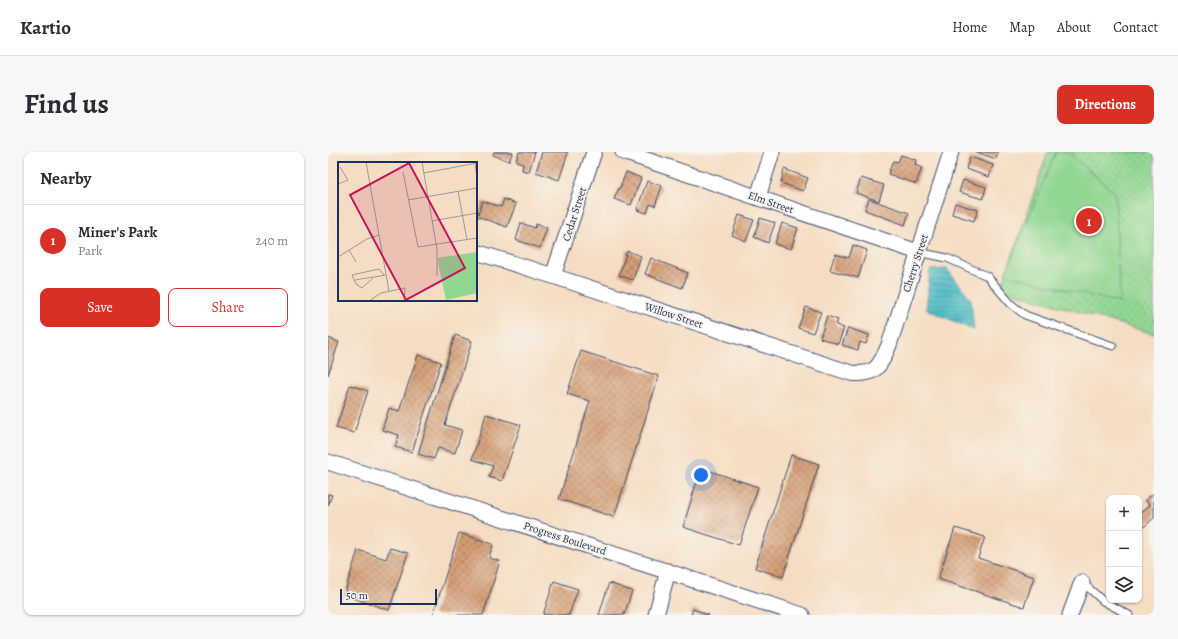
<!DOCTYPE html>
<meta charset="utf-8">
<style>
body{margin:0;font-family:Alegreya,serif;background:#f7f7f7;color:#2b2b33}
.controls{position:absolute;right:12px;bottom:12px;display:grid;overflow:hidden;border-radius:8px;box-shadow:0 1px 3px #0004}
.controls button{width:36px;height:36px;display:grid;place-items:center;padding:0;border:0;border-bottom:1px solid #e1e1e2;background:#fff;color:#2b2b33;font:20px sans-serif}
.scale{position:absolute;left:12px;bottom:10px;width:97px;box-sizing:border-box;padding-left:4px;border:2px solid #1b2f5e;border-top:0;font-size:11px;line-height:14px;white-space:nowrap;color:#1b2f5e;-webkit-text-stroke:3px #f7f3e8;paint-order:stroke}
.you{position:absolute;left:373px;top:323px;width:14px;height:14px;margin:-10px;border:3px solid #fff;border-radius:50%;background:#1a73e8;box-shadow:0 0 0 6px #1a73e833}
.badge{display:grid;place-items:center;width:26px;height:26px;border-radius:50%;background:#d93025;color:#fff;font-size:13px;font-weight:700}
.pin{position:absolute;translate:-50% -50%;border:2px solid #fff;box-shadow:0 1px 4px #0006}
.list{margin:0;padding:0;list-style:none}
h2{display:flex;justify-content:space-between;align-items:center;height:52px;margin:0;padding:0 16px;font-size:17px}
h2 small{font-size:13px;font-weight:400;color:#7c7c81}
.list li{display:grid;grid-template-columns:26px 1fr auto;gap:12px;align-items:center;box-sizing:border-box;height:72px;padding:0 16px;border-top:1px solid #e1e1e2}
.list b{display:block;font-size:15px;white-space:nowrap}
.list p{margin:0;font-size:13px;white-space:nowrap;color:#7c7c81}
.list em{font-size:13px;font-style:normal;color:#7c7c81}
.actions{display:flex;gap:8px;padding:12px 16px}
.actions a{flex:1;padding:9px 0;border:1px solid #d93025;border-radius:8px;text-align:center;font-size:14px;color:#d93025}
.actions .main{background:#d93025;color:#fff}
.icon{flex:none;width:22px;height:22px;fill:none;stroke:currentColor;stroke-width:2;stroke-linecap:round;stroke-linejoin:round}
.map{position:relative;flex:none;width:826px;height:463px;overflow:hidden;border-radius:8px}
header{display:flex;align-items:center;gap:24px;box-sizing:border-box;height:56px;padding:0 20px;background:#fff;border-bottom:1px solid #e1e1e2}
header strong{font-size:19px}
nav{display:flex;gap:22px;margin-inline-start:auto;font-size:14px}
.intro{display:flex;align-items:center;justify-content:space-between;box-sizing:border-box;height:96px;padding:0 24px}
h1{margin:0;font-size:28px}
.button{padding:10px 18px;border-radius:8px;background:#d93025;color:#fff;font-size:14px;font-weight:700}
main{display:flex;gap:24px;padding:0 24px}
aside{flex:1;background:#fff;border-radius:8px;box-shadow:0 1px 3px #0004}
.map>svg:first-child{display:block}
.park{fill:url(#park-dots);stroke:#568378}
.pitch{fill:#91d792;stroke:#568378}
.water{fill:url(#water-rules);stroke:#347692}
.building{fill:url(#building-cross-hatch)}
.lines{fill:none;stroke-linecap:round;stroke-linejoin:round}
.lane-casing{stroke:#3c496d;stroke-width:9}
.street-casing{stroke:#3c496d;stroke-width:17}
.lane{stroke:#fff;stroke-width:7}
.street{stroke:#fff;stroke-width:15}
.labels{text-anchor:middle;stroke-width:3.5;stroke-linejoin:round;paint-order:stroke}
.street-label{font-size:11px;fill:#1b2f5e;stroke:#f7f3e8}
.inset-road{fill:none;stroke:#9e979b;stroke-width:1}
.view{fill:#c2185b;fill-opacity:0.15;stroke:#c2185b;stroke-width:2}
.inset-edge{fill:none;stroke:#1b2f5e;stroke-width:2}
</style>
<header>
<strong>Kartio</strong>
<nav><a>Home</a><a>Map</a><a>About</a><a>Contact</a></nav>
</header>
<div class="intro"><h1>Find us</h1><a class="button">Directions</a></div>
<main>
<aside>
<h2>Nearby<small></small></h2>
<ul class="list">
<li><span class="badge">1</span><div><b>Miner's Park</b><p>Park</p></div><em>240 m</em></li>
</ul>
<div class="actions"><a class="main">Save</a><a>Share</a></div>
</aside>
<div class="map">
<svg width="826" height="463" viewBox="0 0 826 463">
<defs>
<pattern id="park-dots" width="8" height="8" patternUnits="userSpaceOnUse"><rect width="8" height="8" fill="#91d792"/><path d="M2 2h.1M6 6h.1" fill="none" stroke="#7cb980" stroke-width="1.8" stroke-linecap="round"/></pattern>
<pattern id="water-rules" width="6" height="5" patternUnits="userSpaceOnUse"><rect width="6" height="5" fill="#4ebcc5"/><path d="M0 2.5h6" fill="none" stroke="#4099a3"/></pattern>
<pattern id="building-cross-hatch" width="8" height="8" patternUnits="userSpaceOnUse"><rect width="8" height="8" fill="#d59d74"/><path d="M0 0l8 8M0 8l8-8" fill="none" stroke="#ac8062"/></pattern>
</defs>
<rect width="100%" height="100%" fill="#f7f3e8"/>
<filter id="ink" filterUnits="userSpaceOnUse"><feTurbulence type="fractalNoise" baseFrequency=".025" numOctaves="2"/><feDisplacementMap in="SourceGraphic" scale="8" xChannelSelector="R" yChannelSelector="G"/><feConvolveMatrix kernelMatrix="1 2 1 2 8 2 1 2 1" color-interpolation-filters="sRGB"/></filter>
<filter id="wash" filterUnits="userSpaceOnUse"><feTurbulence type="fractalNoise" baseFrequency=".012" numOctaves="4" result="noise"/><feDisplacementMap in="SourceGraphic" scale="16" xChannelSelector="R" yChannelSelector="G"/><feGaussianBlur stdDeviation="0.9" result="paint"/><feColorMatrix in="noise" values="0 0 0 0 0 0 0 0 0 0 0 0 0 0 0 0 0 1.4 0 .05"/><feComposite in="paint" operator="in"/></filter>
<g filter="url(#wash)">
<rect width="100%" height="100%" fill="#f5ddc3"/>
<path class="park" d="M720,0H826V182L673,137Z"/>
<path class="pitch" d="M728,0H739L787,41L792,151L677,122Z"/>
<path class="water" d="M619,117L643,147L646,178L598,157L602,118Z"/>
<g id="blocks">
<path class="building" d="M166,0H185L181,9L165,3Z
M191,0H207L201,20L194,18L195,12L188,9Z
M214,0H236L240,1L231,28L208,20Z
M648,0H670L668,7Z
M573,3L588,8L587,13L594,16L588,32L560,22L565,9L570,10Z
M642,5L665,13L661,25L638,17Z
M456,17L480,26L475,39L453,31Z
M298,20L313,26L303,53L286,47L291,36H292Z
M533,26L556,33L551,49L528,41Z
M635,28L658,35L655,47L631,40Z
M319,29L334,34L327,54L322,52L319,61L309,58Z
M176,47L188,52L179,75L149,64L155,49L173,55Z
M541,47L581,61L577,73L537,58Z
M627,51L650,58L646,69L624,62Z
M411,63L426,68L418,89L404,83Z
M432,66L447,71L440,91L426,85Z
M193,71L207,76L208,72L219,76L212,96L188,88Z
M454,71L470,76L463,97L447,92Z
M525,93L539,98L530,126L502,118L507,102L521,106Z
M299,99L313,104L305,128L291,123Z
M323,106L360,121L354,136L317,122Z
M478,155L493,160L485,181L470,176Z
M499,164L510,168L508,173L516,176L510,192L492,186Z
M520,176L541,183L538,192L532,190L530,198L514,193Z
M127,183L144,189L117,273L134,278L127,301L110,296L106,307L90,302Z
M0,186L11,190L0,223Z
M253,199L331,224L286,365L231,347L262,249L239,242Z
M90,203L113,210L84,300L67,295L71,283L54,278L61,256L71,259Z
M22,233L40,239L26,281L8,276Z
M158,262L193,273L174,329L161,325L165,314L144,307Z
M463,303L491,312L455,425L427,416Z
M373,316L430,335L411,393L355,375Z
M826,341V366L811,379V362L822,353L818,348Z
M0,342L4,343L0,354Z
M627,376L657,385L650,406L706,425L696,455L610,427Z
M131,381L165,392L161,406L172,409L155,463H105Z
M62,396L80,401L61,458L16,443L30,398L58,407Z
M226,429L250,437L241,463H215Z
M281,431L304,439L296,463H271Z
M365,457L381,463H363Z"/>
</g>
</g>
<g filter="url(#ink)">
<use href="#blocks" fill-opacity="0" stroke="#3c496d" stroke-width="1"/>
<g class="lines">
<defs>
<path id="lane" d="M590,100L619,106L659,124L683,152L697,163L785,194
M754,430L775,449L801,463"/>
<path id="street" d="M295,0L590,100
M430,45L444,0
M148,100L225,124L523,221C548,224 552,214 561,193L623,0
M225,124L266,0
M0,310L474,463
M328,463L340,419
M742,463L754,430"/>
</defs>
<use href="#lane" class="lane-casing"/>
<use href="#street" class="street-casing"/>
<use href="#lane" class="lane"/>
<use href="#street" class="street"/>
</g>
</g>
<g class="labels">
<g class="street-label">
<text transform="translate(443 50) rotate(19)" y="4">Elm Street</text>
<text transform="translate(246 62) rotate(-72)" y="4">Cedar Street</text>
<text transform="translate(587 111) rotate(-72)" y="4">Cherry Street</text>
<text transform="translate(346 163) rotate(18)" y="4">Willow Street</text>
<text transform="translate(237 386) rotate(18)" y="4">Progress Boulevard</text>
</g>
</g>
<g transform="translate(10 10)">
<rect width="139" height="139" fill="#f5ddc3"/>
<path d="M139,90V131L108,138L99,96Z" fill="#91d792"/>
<path d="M121,94L119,104L105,112L101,96ZM139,110V126L136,131L130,114Z" fill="#91d792"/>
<path class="inset-road" d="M28,0L51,129M84,0L99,87V114M137,2L139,15M65,10L80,85L139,76M86,11L139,1M0,22L10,18L2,5M120,29L129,78M70,38L139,26M94,59L139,51M11,88L18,100M0,95L29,77L41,73M46,113L41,107L14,113L18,122L24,126L36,115L48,113M17,118L35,115M31,139L43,131L67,126L66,139"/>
<path class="view" d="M71,1L127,106L68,138L12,33Z"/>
<rect width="139" height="139" class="inset-edge"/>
</g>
</svg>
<div class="controls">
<button>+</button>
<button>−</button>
<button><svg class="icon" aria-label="layers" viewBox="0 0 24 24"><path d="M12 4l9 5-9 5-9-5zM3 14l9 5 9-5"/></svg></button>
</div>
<div class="scale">50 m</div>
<div class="you"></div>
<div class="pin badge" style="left:761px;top:69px">1</div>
</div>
</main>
